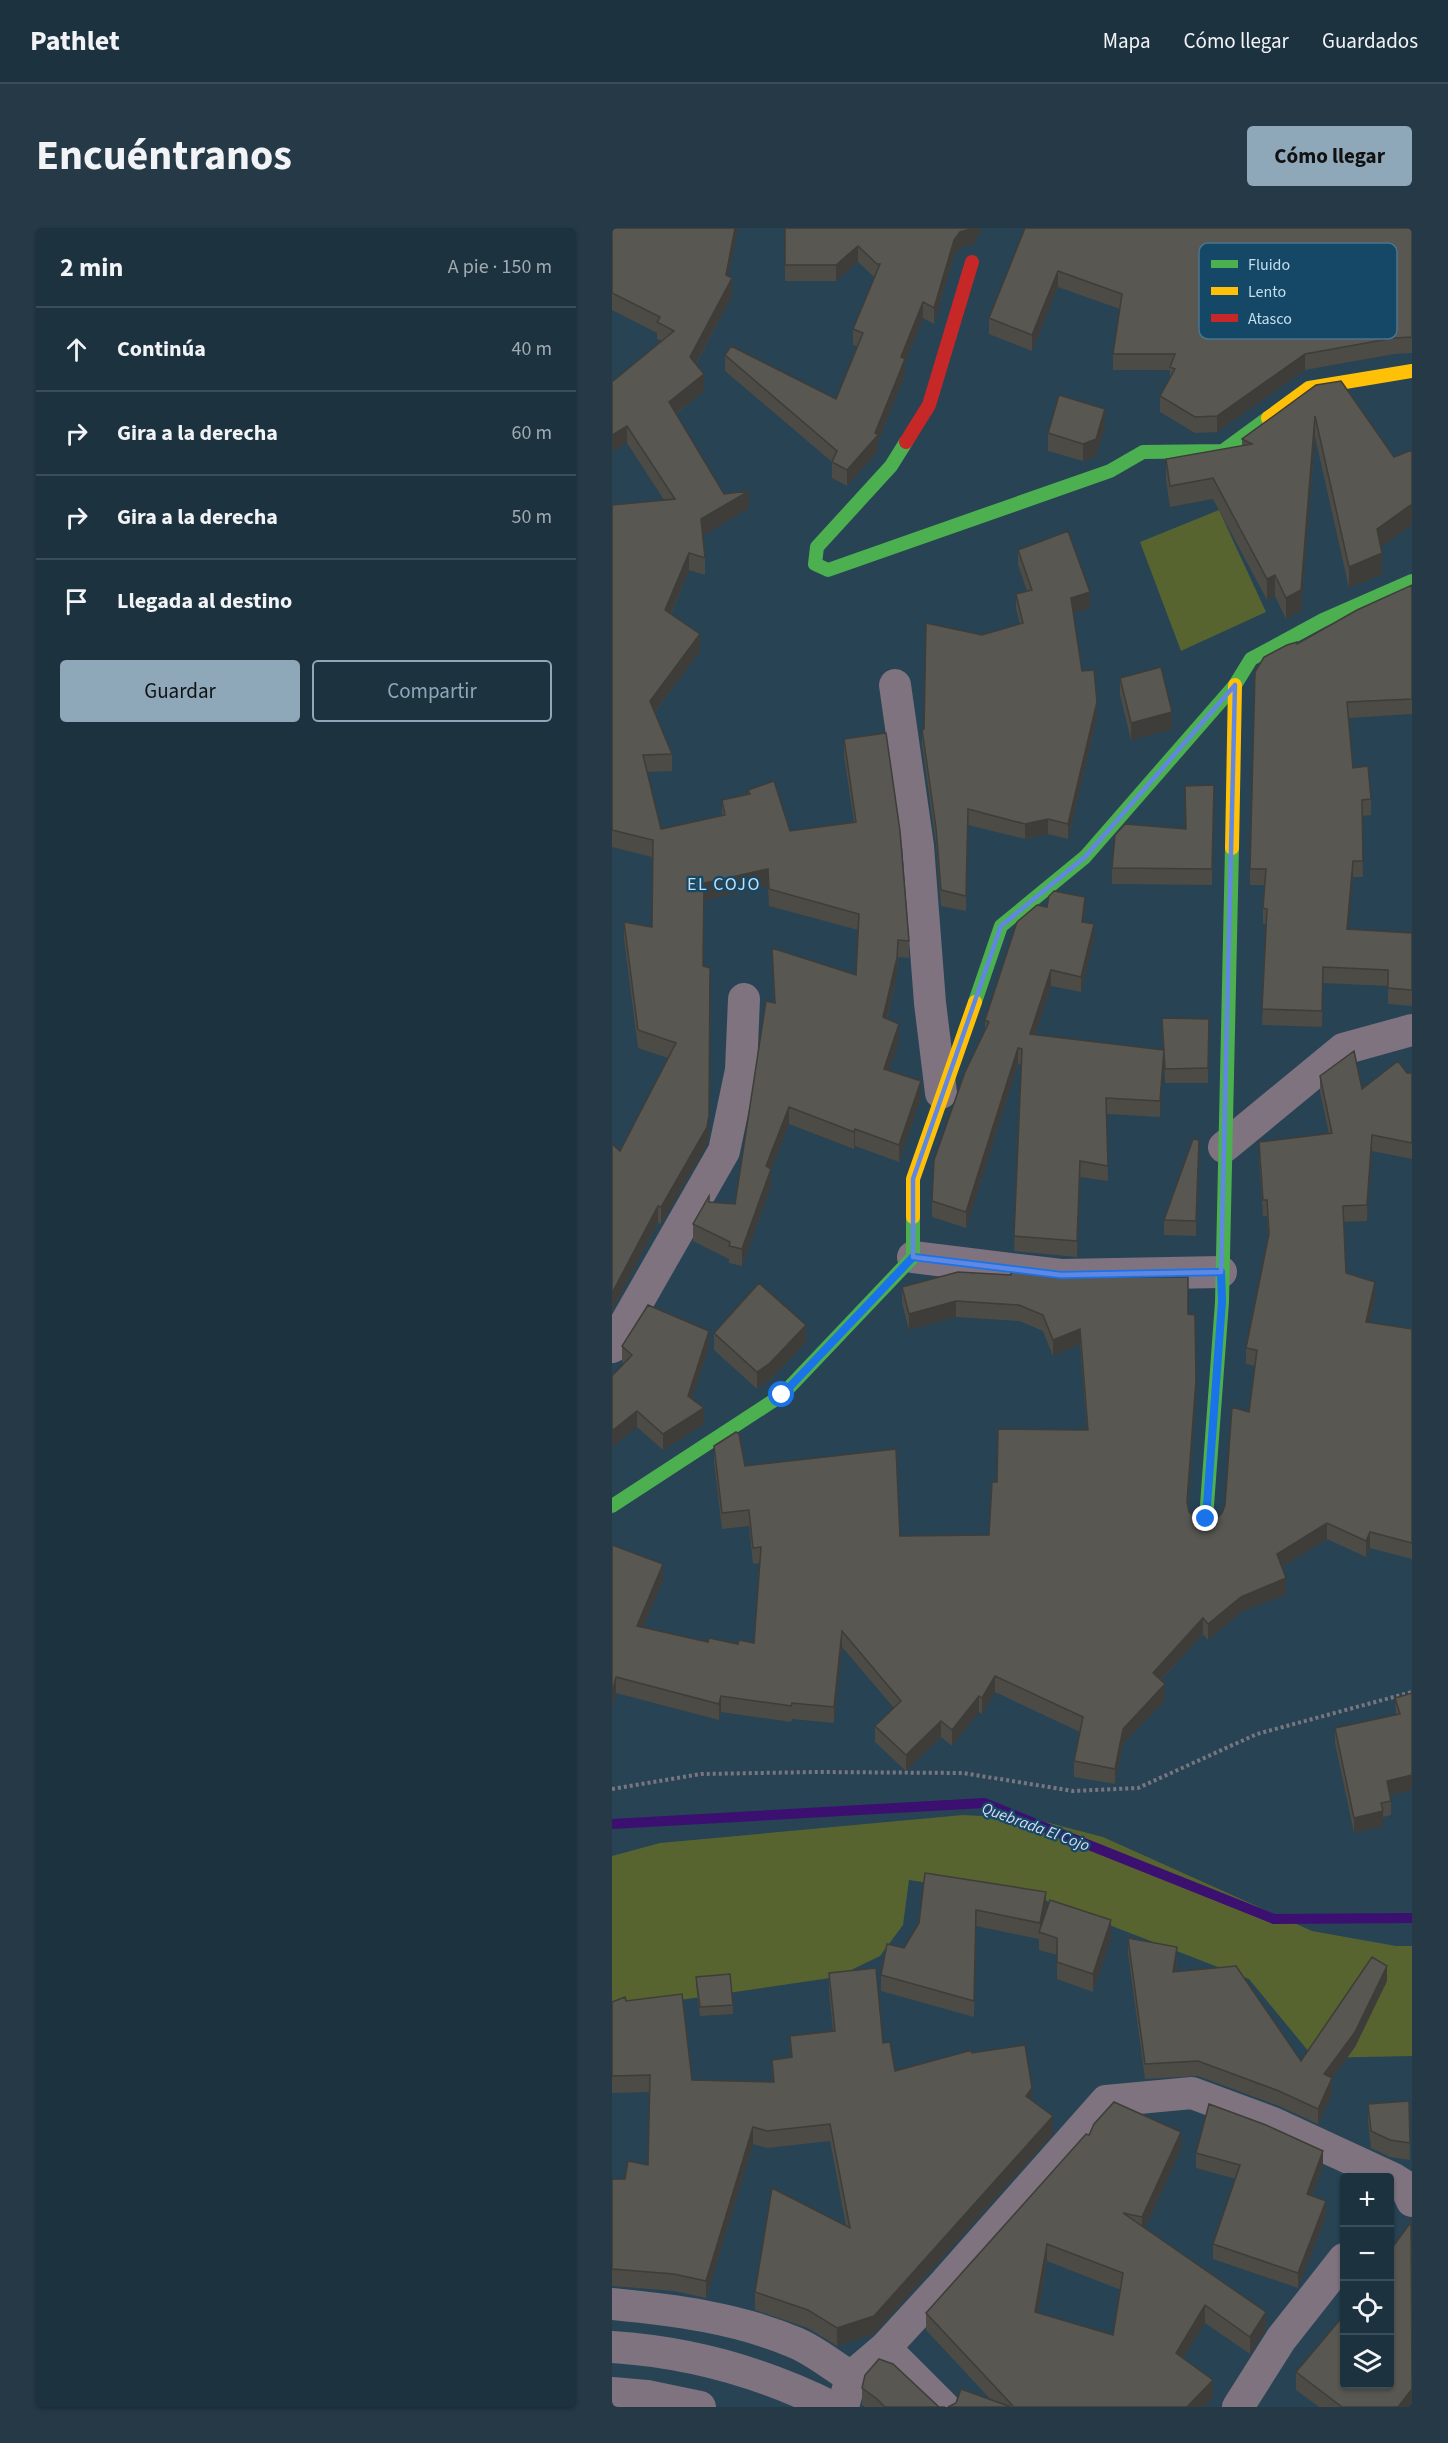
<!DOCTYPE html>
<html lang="es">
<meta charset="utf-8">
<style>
body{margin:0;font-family:"Source Sans 3",sans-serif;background:#253a46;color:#f1f3f6}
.controls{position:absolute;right:18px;bottom:18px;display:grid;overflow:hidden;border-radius:6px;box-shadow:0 2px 4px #0004}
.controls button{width:54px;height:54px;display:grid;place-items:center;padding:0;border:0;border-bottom:2px solid #3b4d59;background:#1d323f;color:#f1f3f6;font:30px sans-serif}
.stop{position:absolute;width:18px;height:18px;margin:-14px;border:4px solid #1a73e8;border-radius:50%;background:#fff}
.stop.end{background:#1a73e8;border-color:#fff;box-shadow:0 2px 6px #0008}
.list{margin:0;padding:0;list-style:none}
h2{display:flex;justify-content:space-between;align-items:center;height:78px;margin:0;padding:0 24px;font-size:26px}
h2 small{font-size:20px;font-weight:400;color:#a0aab0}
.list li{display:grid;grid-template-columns:39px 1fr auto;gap:18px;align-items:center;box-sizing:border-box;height:84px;padding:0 24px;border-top:2px solid #3b4d59}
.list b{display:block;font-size:22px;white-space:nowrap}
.list em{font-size:20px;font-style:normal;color:#a0aab0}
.actions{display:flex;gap:12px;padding:18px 24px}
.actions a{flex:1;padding:14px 0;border:2px solid #8ea8b9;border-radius:6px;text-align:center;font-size:21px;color:#8ea8b9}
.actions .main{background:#8ea8b9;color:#111}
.icon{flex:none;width:33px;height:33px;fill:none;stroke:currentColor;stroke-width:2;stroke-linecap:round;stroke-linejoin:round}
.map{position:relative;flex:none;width:800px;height:2179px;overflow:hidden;border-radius:6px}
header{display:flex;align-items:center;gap:36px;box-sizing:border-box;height:84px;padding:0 30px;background:#1d323f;border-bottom:2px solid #3b4d59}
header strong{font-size:28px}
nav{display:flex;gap:33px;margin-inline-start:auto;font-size:21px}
.intro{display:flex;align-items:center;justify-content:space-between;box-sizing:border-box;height:144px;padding:0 36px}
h1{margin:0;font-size:42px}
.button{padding:15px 27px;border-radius:6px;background:#8ea8b9;color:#111;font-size:21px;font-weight:700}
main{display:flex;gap:36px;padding:0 36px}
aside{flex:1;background:#1d323f;border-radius:6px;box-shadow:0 2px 4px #0004}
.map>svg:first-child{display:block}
.green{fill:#57642f}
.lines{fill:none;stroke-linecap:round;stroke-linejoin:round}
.stream{stroke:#3c1070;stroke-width:10}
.path{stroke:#797680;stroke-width:4;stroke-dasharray:3 3;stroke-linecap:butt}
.street{stroke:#7e737e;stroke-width:32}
.fast{stroke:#4caf50;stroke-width:14}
.slow{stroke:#ffc107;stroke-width:14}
.jam{stroke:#c62828;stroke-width:14}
.wall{fill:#4c4b46;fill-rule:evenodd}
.shaded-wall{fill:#3e3d39}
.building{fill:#585751;stroke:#3e3d39;stroke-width:1.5;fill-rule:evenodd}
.route{stroke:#1a73e8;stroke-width:8}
.marked{fill:none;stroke:#6088e2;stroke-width:4.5;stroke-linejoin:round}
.labels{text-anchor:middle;stroke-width:4.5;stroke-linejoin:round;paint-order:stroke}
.water-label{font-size:16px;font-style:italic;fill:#ded7f2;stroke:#154866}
.quarter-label{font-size:18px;letter-spacing:1.5px;fill:#c5def0;stroke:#154866}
.key{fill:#154866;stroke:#4a758f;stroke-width:1.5}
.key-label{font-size:16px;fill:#c5def0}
</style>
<header>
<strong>Pathlet</strong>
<nav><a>Mapa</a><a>Cómo llegar</a><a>Guardados</a></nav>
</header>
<div class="intro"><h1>Encuéntranos</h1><a class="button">Cómo llegar</a></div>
<main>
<aside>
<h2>2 min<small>A pie · 150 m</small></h2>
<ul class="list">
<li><svg class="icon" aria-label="ahead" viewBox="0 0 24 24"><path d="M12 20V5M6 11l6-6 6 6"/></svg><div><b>Continúa</b></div><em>40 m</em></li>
<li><svg class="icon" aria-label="right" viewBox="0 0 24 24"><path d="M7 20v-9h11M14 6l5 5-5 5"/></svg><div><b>Gira a la derecha</b></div><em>60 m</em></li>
<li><svg class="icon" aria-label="right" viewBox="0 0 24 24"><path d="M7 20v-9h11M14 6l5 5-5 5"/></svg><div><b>Gira a la derecha</b></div><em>50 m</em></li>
<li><svg class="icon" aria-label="arrive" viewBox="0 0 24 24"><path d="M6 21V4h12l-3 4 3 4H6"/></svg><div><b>Llegada al destino</b></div></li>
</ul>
<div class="actions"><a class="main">Guardar</a><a>Compartir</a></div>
</aside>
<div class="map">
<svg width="800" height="2179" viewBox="0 0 800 2179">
<rect width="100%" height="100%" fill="#274354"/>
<path class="green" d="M607,282L654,384L569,423L528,314Z
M351,1587L422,1591L491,1609L700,1703L784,1718H800V1828L702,1830L637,1751L435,1673L297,1652L291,1697L268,1728L225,1749L0,1782V1628L48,1615Z"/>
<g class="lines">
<path class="stream" d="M0,1596L372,1575L662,1691L800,1690"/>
<path class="path" d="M0,1561L89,1546L204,1544L351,1545L461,1563L526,1560L645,1506L800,1464"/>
<path class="street" d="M283,457L306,618L318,775L329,865
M612,919L731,821L800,802
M301,1029L449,1047L609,1044
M0,1119L112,923L129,842L132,771
M0,2076C62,2082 126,2090 184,2115C203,2123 221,2138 239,2149
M0,2119C78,2124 150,2144 220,2179
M273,2120L332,2179
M0,2165L35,2168L88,2179
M231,2179L239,2149L273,2120L331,2057L494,1873L580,1865L661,1895L780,1950L793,1958L800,1973
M626,2179L669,2111L732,2031"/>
<path class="fast" d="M294,214L279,238L205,319L203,336L216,342L498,243L531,224L611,223L656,190
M363,774L389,698L473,629L623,457L639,431L711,392L800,353
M0,1278L170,1167L301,1029V989
M594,1291L610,1074L620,620"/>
<path class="slow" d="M656,190L697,160L800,143
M620,620L623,457
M301,989V951L363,774"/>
<path class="jam" d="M294,214L317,177L360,34"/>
</g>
<path class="wall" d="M0,0L117,49L120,68L84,136L92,163L64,186L112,266L137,280L91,307L93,330V347L77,342L59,386L88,423L43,484L60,526V543L35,544L49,601L110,587V572L136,566V562L178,603L242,594L232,528V511L297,713V730L286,729L285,747L275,791L287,813L277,843L309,870L287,934L243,918L242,921L177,896L159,942V958L130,1038L117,1035V1031L81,1013V996L97,974L123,976L162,775L160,720L244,747L246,702L157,678L156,658L92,672L91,738L97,905L95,917L49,996L46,995L0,1082V916L8,923L56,830L26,820L12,711V694L40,699V629L0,619V277L52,272L15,215L1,153L50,113L45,111V105L0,82Z
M173,0H370L362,16L348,20L342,28L322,96L311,90L293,135V147L266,214V223L235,258L220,250V234L113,143V127L224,171L245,118L241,117V101L263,50L246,34L224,53H173Z
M413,0H800V125L782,126L693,142L605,204L583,205L548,184V168L558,150V142H501V126L508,81L446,59L420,123L377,106V90Z
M704,157L769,319L770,346L737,360L703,209L689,383L674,391L663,368L655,372L601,271L558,279L554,252V231L630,218V211Z
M493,198L484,228L471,233L436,223V205Z
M406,322L478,380L461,385L470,443L485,489L456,611L436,606L413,611L356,597L354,683L329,678L324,616L310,516V501H312L370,407L408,396L404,381V366L415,363L406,337Z
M800,357V486L737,490L741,540L759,571V587L750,588L751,649H741L736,701L799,705L800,702V778L776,776V758L711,755L710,799L650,797L655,696H651V680L653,657H638V641L685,416Z
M508,450L560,501L519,512L508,467Z
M602,557L600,657L500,656V640L574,601Z
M473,685L471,694L482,711L469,764L439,758L423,807L551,822L550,790L597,791L596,855H553L552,828L548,889L495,886L496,953L468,949L465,1029L402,1023L409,837L406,836L354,1000L320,989V973L373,802V792Z
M795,845H800V931L760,923L755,993L731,994L734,1045L763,1070L757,1095L800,1101V1331L758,1320L754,1329L715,1311L670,1339L674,1366L629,1384L596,1412L591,1406L549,1452L553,1472L511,1516L503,1556L462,1549V1533L468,1504L383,1464L370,1486L367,1484L340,1518L329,1509L294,1543L263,1514V1498L282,1480L230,1419L222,1495L180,1491L179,1494L109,1484L107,1492L4,1465L0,1480V1317L51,1352L31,1399L96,1414L126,1416L142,1415L148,1335L141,1336L137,1298L110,1301L102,1234V1218L133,1238L288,1308L377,1307L385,1254L475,1202L468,1116L441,1128L431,1103L407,1093L344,1089L297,1102L290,1075V1059L576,1086L584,1167L576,1278L577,1284L584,1291L593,1294L603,1292L610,1285L613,1277L637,1184L643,1138L634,1136V1120L656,1009L655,988H651L647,930V914L717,906L708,864V848L750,861Z
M587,928L584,1008L552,1007V992Z
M102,1105L194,1114L158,1152L145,1161L102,1122Z
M10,1118L97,1119L80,1171L92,1196L51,1222L25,1199L12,1135L10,1134Z
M800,1465L778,1567L779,1573V1587L771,1589V1598L742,1605L723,1515V1500L784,1487L783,1470Z
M313,1645L434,1680L432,1690L499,1710L481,1764L445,1751V1727L427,1722V1711L364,1698L362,1789L269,1763V1747L292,1720L307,1695Z
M516,1710L565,1734L564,1744L689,1833L775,1753L743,1819L720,1850V1865L706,1896L667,1878L586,1848L533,1851L516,1725Z
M217,1745L271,1815L283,1843L360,1825L420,1872L441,1906L262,2106L225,2118L196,2100L143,2082V2064L234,1998L218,1913L155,1920L141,1916L94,2070L62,2063L0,2058V1951H13L36,1937L38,1864L0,1865V1774L14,1773L80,1852L161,1854L160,1832L179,1830L178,1808L221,1803L217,1763Z
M84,1749L121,1777V1786L88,1788L84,1758Z
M797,1873L798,1932L778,1929L759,1920L756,1894V1876Z
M477,1907L569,1921L533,2000L654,2101L638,2126L593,2095L571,2130L601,2169L592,2179H336L379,2172L314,2102V2085ZM435,2033L509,2062L501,2107L426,2085Z
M584,1925L711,1938L700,1968L714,1988L686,2060L601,2031V2016L624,1951L584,1940Z
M800,2015V2179H707L684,2162V2144Z
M250,2160L327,2179H333H253L250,2177Z"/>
<path class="shaded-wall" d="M123,0H126L114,60L120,50V68L78,146V129L114,47Z
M362,0H370L362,16L348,20L342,28L322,96V80L342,12L348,4Z
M246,18V34L224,53V37Z
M446,43V59L420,123V107Z
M311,74V90L293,135V147L266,214V223L235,258V242L263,205L289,129Z
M693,126V142L605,204V188Z
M92,146V163L57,191V174Z
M493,181V198L484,228L471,233V216Z
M703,188V209L689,383L674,391V370Z
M15,198V215L0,224V207Z
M137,263V280L89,309V291Z
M800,276V297L765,322V301Z
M77,325V342L53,399V382Z
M770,325V346L737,360V339Z
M663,347V368L655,372V351Z
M478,364V380L459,386V370Z
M88,406V423L38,490V473Z
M485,474V489L456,611V596Z
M560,484V501L519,512V495Z
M436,591V606L413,611V596Z
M741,633V649L735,717V701Z
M156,641V658L92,672V655Z
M473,669V685L470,710V694Z
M482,696V711L469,764V749Z
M286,712L285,747L271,806V789Z
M98,740L97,905L95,917L49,996V979Z
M439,742V758L418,822V806Z
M287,796V813L272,858V841Z
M406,820V836L354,1000V984Z
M552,822V837L548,889V873Z
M309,853V870L287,934V917Z
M177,879V896L159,942V958L130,1038V1021L154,938Z
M243,901V918L242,921V904Z
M760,907V923L755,993V977Z
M587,912V928L584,1008V993Z
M468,933V949L465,1029V1013Z
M46,978V995L0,1082V1065Z
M763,1054V1070L754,1110V1094Z
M344,1073V1089L297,1102V1086Z
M194,1097V1114L158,1152L145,1161V1144Z
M468,1101V1116L441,1128V1112Z
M97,1103V1119L76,1184V1168Z
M584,1152V1167L575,1290V1274Z
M92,1180V1196L51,1222V1206Z
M25,1183V1199L0,1219V1203Z
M715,1295V1311L665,1342V1326Z
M758,1304V1320L754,1329V1313Z
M51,1336V1352L25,1414V1398Z
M674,1350V1366L629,1384L596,1412V1396L629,1369Z
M591,1390V1406L541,1460V1445Z
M230,1403V1419L222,1495V1479Z
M383,1448V1464L370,1486V1470Z
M4,1449V1465L0,1480V1465Z
M553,1456V1472L511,1516L503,1556V1541L511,1501Z
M109,1468V1484L107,1492V1476Z
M367,1468V1484L340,1518V1502Z
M329,1493V1509L294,1543V1527Z
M800,1547V1562L775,1568V1553Z
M771,1583V1598L742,1605V1590Z
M434,1664V1680L429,1705H428V1695Z
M499,1692V1710L481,1764V1746Z
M565,1719V1734L561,1760V1744Z
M775,1738V1753L743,1819L720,1850V1865L706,1896V1881L712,1846Z
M420,1860V1877L414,1868Z
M441,1888V1906L262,2106L225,2118V2100Z
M141,1899V1916L94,2070V2053Z
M569,1904V1921L530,2007V1989Z
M711,1923V1938L695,1981V1966Z
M714,1973V1988L686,2060V2045Z
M435,2016V2033L423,2101V2084Z
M593,2077V2095L564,2142V2125Z
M654,2084V2101L638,2126V2109Z
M601,2152V2169L592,2179H575Z
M800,2161V2179H786Z"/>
<path class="building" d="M0,0H123L114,47L120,50L78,129L92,146L57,174L112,266L137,263L89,291L93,330L77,325L53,382L88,406L38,473L60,526L31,527L49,601L113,587L110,572L138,566L136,562L162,553L178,603L244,594L232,511L274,505L288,603L297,713L286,712L285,730L271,789L287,796L272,841L309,853L287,917L243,901L242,904L177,879L154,938L159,941L130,1021L117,1018L118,1014L81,996L97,968V974L123,976L154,773L163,775L160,720L244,747L247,686L157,661L156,641L92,655L91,738L98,740L97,888L95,899L49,979L46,978L0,1065V916L8,923L64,815L26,802L12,694L40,699L41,612L0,602V277L63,271L15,198L0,207V152L1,153L62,103L45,94L48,89L0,65Z
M173,0H362L348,4L342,12L322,80L311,74L289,129L293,131L263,205L266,207L235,242L220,234L225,223L113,127L119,118L224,171L251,105L241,101L268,36H265L246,18L224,37H173Z
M413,0H800V109L782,110L693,126L605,188L583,189L548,168L563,141L558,139L563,126H501L510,66L446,43L420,107L377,90Z
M729,153L782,229L800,222V276L765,301L770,325L737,339L703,188L689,362L674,370L663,347L655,351L601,250L558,258L554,231L640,216L630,211L704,157Z
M447,167L493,181L484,211L471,216L436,205Z
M456,303L478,364L459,370L470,443L482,442L485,474L456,596L436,591L413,596L356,581L354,668L329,662L324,600L310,501H312L314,395L370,407L411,395L404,366L420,362L406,322Z
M800,357V471L735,474L741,540L756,538L759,571L750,572L751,633H741L735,701L799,705L800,702V762L776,760V742L711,739L710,783L650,781L655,681L651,680L654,641H638L643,444L652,429L675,417L685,414V416L745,382Z
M549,439L560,484L519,495L508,450Z
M602,557L600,641L500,640L503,607L513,596L574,601L573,558Z
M442,663L473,669L470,694L482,696L469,749L439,742L418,806L552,822L548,873L494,870L496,938L468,933L465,1013L402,1008L410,821L406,820L354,984L320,973L322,932L353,844L377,794L373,792L405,694L425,677L435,679L437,668Z
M550,790L597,791L596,840L553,841Z
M742,823L750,861L786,833L795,845H800V915L760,907L755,977L731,978L734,1045L763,1054L754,1094L800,1101V1315L758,1304L754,1313L715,1295L665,1326L674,1350L629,1369L596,1396L591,1390L541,1445L553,1456L511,1501L503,1541L462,1533L471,1489L383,1448L370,1470L367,1468L340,1502L329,1493L294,1527L263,1498L289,1473L230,1403L222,1479L180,1475L179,1478L109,1468L107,1476L4,1449L0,1465V1317L51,1336L25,1398L96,1414L97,1410L126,1416L127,1412L142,1415L149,1319L141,1320L137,1282L110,1285L102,1218L124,1204L127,1206L133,1238L284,1221L288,1308L377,1307L380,1254H385L386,1201L476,1202L468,1101L441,1112L431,1087L407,1077L344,1073L297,1086L290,1059L346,1044L399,1047V1043L449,1049H576V1086L583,1087L584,1152L575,1274L577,1284L584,1291L593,1294L603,1292L610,1285L613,1277L620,1179L637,1184L645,1122L634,1120L657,1006L655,972H651L647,914L720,905L708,848Z
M581,911L587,912L584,993L552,992Z
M147,1055L194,1097L158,1135L145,1144L102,1105Z
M36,1077L97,1103L76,1168L92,1180L51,1206L25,1183L0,1203V1148L20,1127L10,1118Z
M800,1465V1547L775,1553L779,1573L769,1575L771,1583L742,1590L723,1500L788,1486L783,1470Z
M313,1645L434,1664L428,1695L364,1682L362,1773L269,1747L275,1716L292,1720L307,1695Z
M438,1672L499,1692L481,1746L445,1734V1710L427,1704Z
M516,1710L565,1719L561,1744L624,1738L689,1833L760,1729L775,1738L743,1804L712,1846L720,1850L706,1881L667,1863L586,1833L533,1836Z
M264,1740L271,1815L278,1814L283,1843L360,1822V1825L413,1817L420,1860L414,1868L441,1888L262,2088L225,2100L196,2082L143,2064L160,1960L238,2000L218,1896L155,1903L141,1899L94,2053L62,2046L0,2041V1951H13L16,1933L36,1937L38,1847L0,1848V1774L13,1769L14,1773L70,1766L80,1852L162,1854L160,1832L180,1829L178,1808L223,1803L217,1745Z
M118,1746L121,1777L88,1779L84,1749Z
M797,1873L798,1915L778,1912L759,1903L756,1876Z
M502,1874L569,1904L530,1989L511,1985L654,2084L638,2109L593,2077L564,2125L601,2152L575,2179H402L314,2085L474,1906L477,1907L482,1896ZM435,2016L511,2045L501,2107L423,2084Z
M597,1876L654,1897L711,1923L695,1966L714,1973L686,2045L601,2016L628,1937L584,1925Z
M799,1994L800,2161L786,2179H730L684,2144L732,2087V2157H777V2024Z
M267,2131L281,2136L327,2179H333H273L265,2171L250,2160L253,2147Z
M349,2161L399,2179H336L344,2175Z"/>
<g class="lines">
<path class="route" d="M170,1167L301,1029L449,1047L609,1044L610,1074L594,1291"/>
</g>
<path class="marked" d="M623,457L609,1044L449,1047L301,1029V951L389,698L473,629Z"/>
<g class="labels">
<g class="water-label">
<text transform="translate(424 1598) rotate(20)" y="6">Quebrada El Cojo</text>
</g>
<g class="quarter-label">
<text x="112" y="662">EL COJO</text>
</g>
</g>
<rect x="587" y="15" width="198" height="96" rx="9" class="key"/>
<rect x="599" y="32" width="27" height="8" fill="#4caf50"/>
<rect x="599" y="59" width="27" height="8" fill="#ffc107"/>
<rect x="599" y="86" width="27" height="8" fill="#c62828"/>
<g class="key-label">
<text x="636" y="42">Fluido</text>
<text x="636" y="69">Lento</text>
<text x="636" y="96">Atasco</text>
</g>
</svg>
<div class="controls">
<button>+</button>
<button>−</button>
<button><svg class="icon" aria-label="locate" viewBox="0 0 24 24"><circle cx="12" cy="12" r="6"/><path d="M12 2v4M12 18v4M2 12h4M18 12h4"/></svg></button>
<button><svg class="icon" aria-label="layers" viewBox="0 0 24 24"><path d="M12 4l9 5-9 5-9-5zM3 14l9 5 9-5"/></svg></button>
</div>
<div class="stop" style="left:170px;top:1167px"></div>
<div class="stop end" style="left:594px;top:1291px"></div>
</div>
</main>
